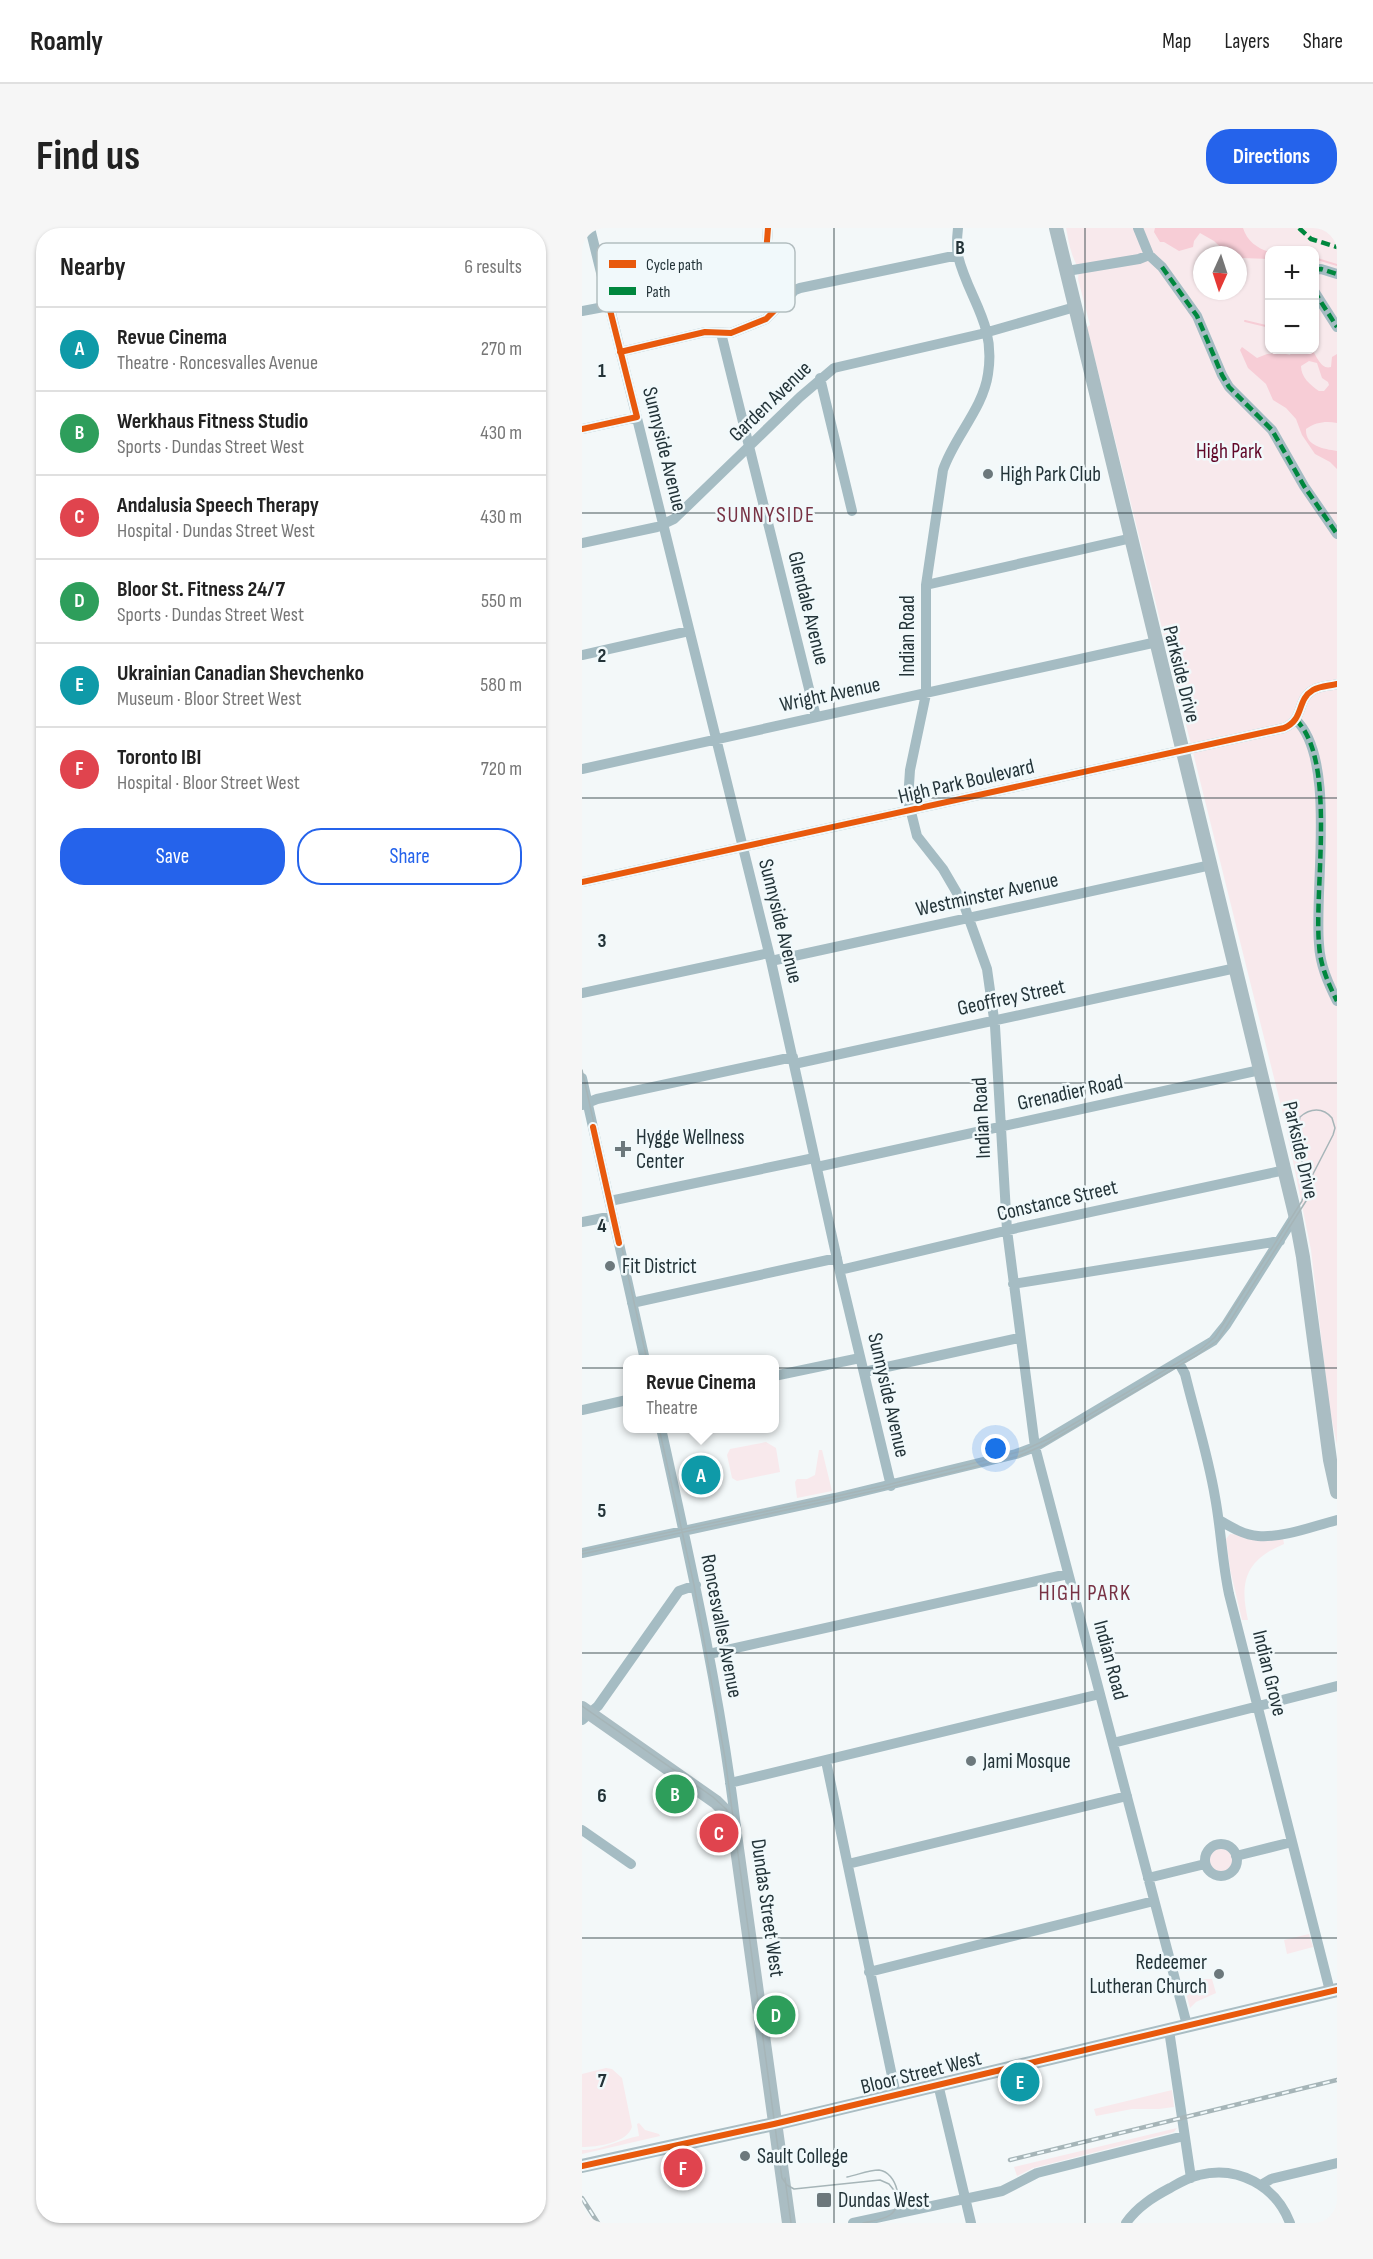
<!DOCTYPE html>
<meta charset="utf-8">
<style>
body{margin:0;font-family:"Sofia Sans Condensed",sans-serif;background:#f6f6f6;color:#222}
.controls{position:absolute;right:18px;top:18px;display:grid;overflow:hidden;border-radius:12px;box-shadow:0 2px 4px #0004}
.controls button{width:54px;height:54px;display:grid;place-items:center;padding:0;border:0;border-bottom:2px solid #e0e0e0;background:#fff;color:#222;font:30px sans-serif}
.compass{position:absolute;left:611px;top:18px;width:54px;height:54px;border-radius:50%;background:#fff;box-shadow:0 2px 4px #0004;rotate:183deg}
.you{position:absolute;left:414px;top:1221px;width:21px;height:21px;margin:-15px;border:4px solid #fff;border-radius:50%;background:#1a73e8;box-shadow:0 0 0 9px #1a73e833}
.badge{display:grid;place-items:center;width:39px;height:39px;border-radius:50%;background:#2563eb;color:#fff;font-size:20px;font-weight:700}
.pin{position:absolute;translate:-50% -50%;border:3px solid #fff;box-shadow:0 2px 6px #0006}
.popup{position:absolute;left:41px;top:1127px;width:156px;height:78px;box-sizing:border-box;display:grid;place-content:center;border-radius:12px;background:#fff;filter:drop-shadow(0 2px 4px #0005);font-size:20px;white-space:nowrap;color:#767676}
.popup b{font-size:22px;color:#222}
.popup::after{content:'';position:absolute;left:50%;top:100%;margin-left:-12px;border:12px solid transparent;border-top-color:#fff}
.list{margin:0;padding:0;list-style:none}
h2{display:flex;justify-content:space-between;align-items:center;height:78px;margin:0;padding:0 24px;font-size:26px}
h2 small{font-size:20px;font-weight:400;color:#767676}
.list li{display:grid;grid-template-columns:39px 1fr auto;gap:18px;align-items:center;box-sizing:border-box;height:84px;padding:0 24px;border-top:2px solid #e0e0e0}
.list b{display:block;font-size:22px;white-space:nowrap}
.list p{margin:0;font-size:20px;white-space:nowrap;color:#767676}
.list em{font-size:20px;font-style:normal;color:#767676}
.actions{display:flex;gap:12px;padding:18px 24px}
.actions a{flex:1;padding:14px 0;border:2px solid #2563eb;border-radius:24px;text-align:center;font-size:21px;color:#2563eb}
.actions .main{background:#2563eb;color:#fff}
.map{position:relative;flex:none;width:755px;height:1995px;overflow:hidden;border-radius:24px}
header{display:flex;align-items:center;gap:36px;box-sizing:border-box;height:84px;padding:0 30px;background:#fff;border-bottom:2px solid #e0e0e0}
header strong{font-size:28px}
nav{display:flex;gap:33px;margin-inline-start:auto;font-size:21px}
.intro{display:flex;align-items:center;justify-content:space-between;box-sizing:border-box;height:144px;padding:0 36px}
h1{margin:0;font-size:42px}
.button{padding:15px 27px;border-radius:24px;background:#2563eb;color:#fff;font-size:21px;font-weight:700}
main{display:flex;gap:36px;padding:0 36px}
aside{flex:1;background:#fff;border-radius:24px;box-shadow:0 2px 4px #0004}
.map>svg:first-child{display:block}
.green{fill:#f8e9ec;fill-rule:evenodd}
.water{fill:#f7cdd6;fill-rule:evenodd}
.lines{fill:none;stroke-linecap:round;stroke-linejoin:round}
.stream{stroke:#f7cdd6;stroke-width:2}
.minor{stroke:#a5bcc3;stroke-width:10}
.major{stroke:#aabdc3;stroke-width:14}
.tram{stroke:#a6b5b8;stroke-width:1.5}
.rail-casing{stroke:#a6b5b8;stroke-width:4.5}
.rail{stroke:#f1f9fb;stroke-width:2;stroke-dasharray:7;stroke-linecap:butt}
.quiet{stroke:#00873e;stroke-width:4.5;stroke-dasharray:9 4.5;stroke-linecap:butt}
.cycleway-casing{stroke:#f1f9fb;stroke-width:10}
.cycleway{stroke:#e8590c;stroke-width:6}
.grid{fill:none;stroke:#233338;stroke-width:1.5;stroke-opacity:0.55}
.poi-dot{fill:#6c787c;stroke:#f1f9fb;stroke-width:2}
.labels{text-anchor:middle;stroke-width:5;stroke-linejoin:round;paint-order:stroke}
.street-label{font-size:21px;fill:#233338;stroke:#f1f9fb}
.park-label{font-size:21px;fill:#610829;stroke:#f1f9fb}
.poi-label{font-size:21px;fill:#233338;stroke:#f1f9fb;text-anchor:start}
.neighbourhood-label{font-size:22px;letter-spacing:1.5px;fill:#783244;stroke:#f1f9fb}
.key{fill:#f1f9fb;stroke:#b3bec0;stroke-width:1.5}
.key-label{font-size:16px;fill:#233338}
.grid-label{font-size:20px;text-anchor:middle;font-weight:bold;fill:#233338;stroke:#f1f9fb;stroke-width:5;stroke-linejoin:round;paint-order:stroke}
</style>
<header>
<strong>Roamly</strong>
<nav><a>Map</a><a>Layers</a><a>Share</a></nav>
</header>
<div class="intro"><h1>Find us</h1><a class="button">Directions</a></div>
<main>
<aside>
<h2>Nearby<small>6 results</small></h2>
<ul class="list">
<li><span class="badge" style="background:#0f9aa8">A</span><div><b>Revue Cinema</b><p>Theatre · Roncesvalles Avenue</p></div><em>270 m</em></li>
<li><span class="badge" style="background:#2e9e5b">B</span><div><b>Werkhaus Fitness Studio</b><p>Sports · Dundas Street West</p></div><em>430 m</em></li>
<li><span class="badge" style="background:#e0444e">C</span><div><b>Andalusia Speech Therapy</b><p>Hospital · Dundas Street West</p></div><em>430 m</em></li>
<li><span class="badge" style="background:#2e9e5b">D</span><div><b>Bloor St. Fitness 24/7</b><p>Sports · Dundas Street West</p></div><em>550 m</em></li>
<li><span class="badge" style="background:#0f9aa8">E</span><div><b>Ukrainian Canadian Shevchenko</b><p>Museum · Bloor Street West</p></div><em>580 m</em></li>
<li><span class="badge" style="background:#e0444e">F</span><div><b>Toronto IBI</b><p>Hospital · Bloor Street West</p></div><em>720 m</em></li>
</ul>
<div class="actions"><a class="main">Save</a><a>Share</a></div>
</aside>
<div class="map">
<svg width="755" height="1995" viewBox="0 0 755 1995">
<rect width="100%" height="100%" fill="#f3f8f9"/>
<path class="green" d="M484,0H755V1217L747,1177L729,1022L703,894L505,99L508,97L496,51C498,41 493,35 490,26C487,18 486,9 484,0ZM688,22H732V122H688ZM620,27H656V63H620Z
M184,1214L194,1220L198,1244L155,1253L150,1250L145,1227L148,1221Z
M237,1222H240L250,1263L215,1270L213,1254L215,1251H225L233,1247Z
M648,1306L701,1310L702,1316C664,1332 657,1353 666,1392H660L648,1341L644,1311Z
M627 1632a12 12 0 1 1 24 0a12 12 0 1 1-24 0Z
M727,1706L731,1719L705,1726L702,1712Z
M619,1751H630L634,1765L614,1774L608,1780L601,1755Z
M24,1840L30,1841L40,1850L50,1899C45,1915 15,1919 0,1919V1846Z
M590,1862L592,1879L577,1881H550L514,1888L512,1881Z
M57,1895L63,1902L77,1906L78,1908L0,1926V1922C20,1923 38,1911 57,1908L55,1896Z
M595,1900L592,1904L451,1940L435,1948L432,1939Z"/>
<path class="water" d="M573,0H661C665,13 675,20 687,24V31L660,30H656V27H647L632,13L618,5L612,13L611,19L597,23L582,14H578L572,4Z
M660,119L675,130L685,126L700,125L708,127L710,122H730C735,128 739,142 749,139L750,129L755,126V195C744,193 734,194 724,201C723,218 741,221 755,223V241L748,234L733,226L720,207L714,191L704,180L691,172L684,156L666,140L658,122ZM727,133L735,135L740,150L746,154L747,157L742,163H737C728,157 719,149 719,138Z"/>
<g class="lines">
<path class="stream" d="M732,30L755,37
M656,38L660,30
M663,93L688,99"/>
<path class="minor" d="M8,0L189,733L259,1049L309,1258
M186,0L181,65L184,73L194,81
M376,0C375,9 374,19 376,28C387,72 414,95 406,146C401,181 372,209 361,242L344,357V466L328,542L326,572L335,608L361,641L382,677L405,741L413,798L425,1002L453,1219L605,1797
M556,0L567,27L580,39L615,88L640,147L647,159L690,202L722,258L755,306
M732,42L739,41L755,46
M485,43L557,31L567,27
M732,63L755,99
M0,83L27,78
M139,105L234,489
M38,124L123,104L149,105L184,91L213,62L218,60L376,27
M238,150L270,283
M0,201L55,189
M0,315L75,299L92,291L218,169L252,140L399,106L493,79
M344,357L550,310
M0,427L107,403
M714,492C755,531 732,659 737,716C738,737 746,755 755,773
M0,541L575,414
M0,654L702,500C723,491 714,472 731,462C738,458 747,458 755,456
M189,733L629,637
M0,765L187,725
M212,836L654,740
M0,850L63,1132
M0,877L15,871L211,829
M235,939L678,842
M28,973L232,930
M0,994L31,988
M258,1042L435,1000L703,942
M431,1056L698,1013
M50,1075L255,1030
M597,1135L603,1146C613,1187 626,1227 633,1269C639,1301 640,1333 647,1366L748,1763
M282,1144L437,1110
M192,1148L278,1130
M0,1182L45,1172
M79,1200C108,1332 138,1464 154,1599
M637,1292C649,1299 662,1307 676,1308C702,1310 731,1298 755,1292
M0,1325L253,1270L434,1226L453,1219L631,1113L644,1097L713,988
M127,1426L486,1346
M0,1492L16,1478L97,1363L114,1357
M531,1515L755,1458
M244,1533L314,1867
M148,1555L518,1466
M0,1602L49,1636
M623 1632a16 16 0 1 1 32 0a16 16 0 1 1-32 0Z
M654,1628L710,1614
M266,1636L545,1568
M566,1650L623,1636
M287,1744L572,1673
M587,1802L609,1950
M356,1856L389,1995
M679,1957L689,1951L755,1935
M271,1995L420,1963L455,1945L602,1908
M544,1995C555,1979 571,1969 588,1960C597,1955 607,1949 617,1947C656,1937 694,1958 708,1995"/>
<path class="major" d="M474,0L713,986L721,1029L748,1232L755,1264
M0,1480L134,1574L145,1585L152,1599L207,1995
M0,1938L192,1896L755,1762"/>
<path class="tram" d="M0,842L65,1132
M77,1200L112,1357L143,1530L200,1950L205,1957L212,1961L298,1952L307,1956L315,1966
M0,1323L301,1258L440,1223L466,1211L619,1121L633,1109L720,973C728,946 711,913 718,889C728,880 741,879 750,890L753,900L751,907L730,948L724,973L636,1112L615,1127L462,1217L437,1228L301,1261L0,1326
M0,1478L131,1569L144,1581L151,1592
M265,1949C275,1947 287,1942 297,1942C315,1944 323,1977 308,1987C301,1992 290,1993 281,1995
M203,1950L209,1995"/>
<defs>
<path id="rail" d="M428,1932L755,1852
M0,1970L16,1995"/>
</defs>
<use href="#rail" class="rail-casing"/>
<use href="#rail" class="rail"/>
<path class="quiet" d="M717,0L729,11L755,19
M580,39L615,88L640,147L647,159L690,202L722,258L755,306
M732,42L739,41L755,46
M732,63L755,99
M714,492C755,531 732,659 737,716C738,737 746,755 755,773"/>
<defs>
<path id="cycleway" d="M38,124L123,104L149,105L184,91L194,81L184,73L181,65L186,0
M0,201L55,189L27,78
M0,654L702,500C723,491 714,472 731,462C738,458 747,458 755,456
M11,899L37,1015
M0,1938L192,1896L755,1762"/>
</defs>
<use href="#cycleway" class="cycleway-casing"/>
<use href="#cycleway" class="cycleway"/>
</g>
<path class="grid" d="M252,0V1995M503,0V1995M0,285H755M0,570H755M0,855H755M0,1140H755M0,1425H755M0,1710H755"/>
<g class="poi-dot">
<circle cx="406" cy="246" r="6"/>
<path d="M38 912h6v6h6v6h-6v6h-6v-6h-6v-6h6z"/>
<circle cx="28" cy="1038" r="6"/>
<circle cx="389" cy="1533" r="6"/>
<circle cx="637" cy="1746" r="6"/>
<circle cx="163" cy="1928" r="6"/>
<rect x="234" y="1964" width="16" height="16" rx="3"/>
</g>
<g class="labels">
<g class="street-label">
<text transform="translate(188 173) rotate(-44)" y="7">Garden Avenue</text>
<text transform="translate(83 221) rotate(76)" y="7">Sunnyside Avenue</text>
<text transform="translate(227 380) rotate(76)" y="7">Glendale Avenue</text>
<text transform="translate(325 408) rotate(-90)" y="7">Indian Road</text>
<text transform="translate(600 446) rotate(76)" y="7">Parkside Drive</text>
<text transform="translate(248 466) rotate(-12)" y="7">Wright Avenue</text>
<text transform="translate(384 553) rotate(-13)" y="7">High Park Boulevard</text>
<text transform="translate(405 666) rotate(-12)" y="7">Westminster Avenue</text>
<text transform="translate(199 693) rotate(76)" y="7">Sunnyside Avenue</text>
<text transform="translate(429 769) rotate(-12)" y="7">Geoffrey Street</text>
<text transform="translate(488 864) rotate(-12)" y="7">Grenadier Road</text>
<text transform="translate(399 890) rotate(-93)" y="7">Indian Road</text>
<text transform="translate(719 922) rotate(77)" y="7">Parkside Drive</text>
<text transform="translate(475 972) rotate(-13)" y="7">Constance Street</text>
<text transform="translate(307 1167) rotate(77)" y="7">Sunnyside Avenue</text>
<text transform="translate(140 1398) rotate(79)" y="7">Roncesvalles Avenue</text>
<text transform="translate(529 1432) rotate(75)" y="7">Indian Road</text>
<text transform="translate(688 1445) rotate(76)" y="7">Indian Grove</text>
<text transform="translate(186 1680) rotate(82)" y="7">Dundas Street West</text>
<text transform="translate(339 1844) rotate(-14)" y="7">Bloor Street West</text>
</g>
<g class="park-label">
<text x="647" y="230">High Park</text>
</g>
<g class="poi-label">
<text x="418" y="253">High Park Club</text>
<text x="54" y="916">Hygge Wellness<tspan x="54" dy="24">Center</tspan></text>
<text x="40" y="1045">Fit District</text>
<text x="401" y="1540">Jami Mosque</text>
<text x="625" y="1741" text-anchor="end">Redeemer<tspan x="625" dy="24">Lutheran Church</tspan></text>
<text x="175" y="1935">Sault College</text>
<text x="256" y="1979">Dundas West</text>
</g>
<g class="neighbourhood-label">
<text x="184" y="294">SUNNYSIDE</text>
<text x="503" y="1372">HIGH PARK</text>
</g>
</g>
<rect x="15" y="15" width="198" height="69" rx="9" class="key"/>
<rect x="27" y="32" width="27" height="8" fill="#e8590c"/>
<rect x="27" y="59" width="27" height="8" fill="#00873e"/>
<g class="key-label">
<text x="64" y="42">Cycle path</text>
<text x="64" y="69">Path</text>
</g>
<g class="grid-label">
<text x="378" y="26">B</text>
<text x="20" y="149">1</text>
<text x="20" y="434">2</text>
<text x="20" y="719">3</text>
<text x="20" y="1004">4</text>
<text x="20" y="1289">5</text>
<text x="20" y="1574">6</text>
<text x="20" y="1859">7</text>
</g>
</svg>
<div class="controls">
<button>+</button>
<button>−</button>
</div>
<svg class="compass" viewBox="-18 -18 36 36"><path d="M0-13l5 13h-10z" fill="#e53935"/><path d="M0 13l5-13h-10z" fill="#767676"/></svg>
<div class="you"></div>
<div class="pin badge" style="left:119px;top:1247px;background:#0f9aa8">A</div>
<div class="popup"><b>Revue Cinema</b>Theatre</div>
<div class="pin badge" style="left:93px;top:1566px;background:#2e9e5b">B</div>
<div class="pin badge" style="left:137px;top:1605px;background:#e0444e">C</div>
<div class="pin badge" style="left:194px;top:1787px;background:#2e9e5b">D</div>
<div class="pin badge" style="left:438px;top:1854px;background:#0f9aa8">E</div>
<div class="pin badge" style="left:101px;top:1940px;background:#e0444e">F</div>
</div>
</main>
